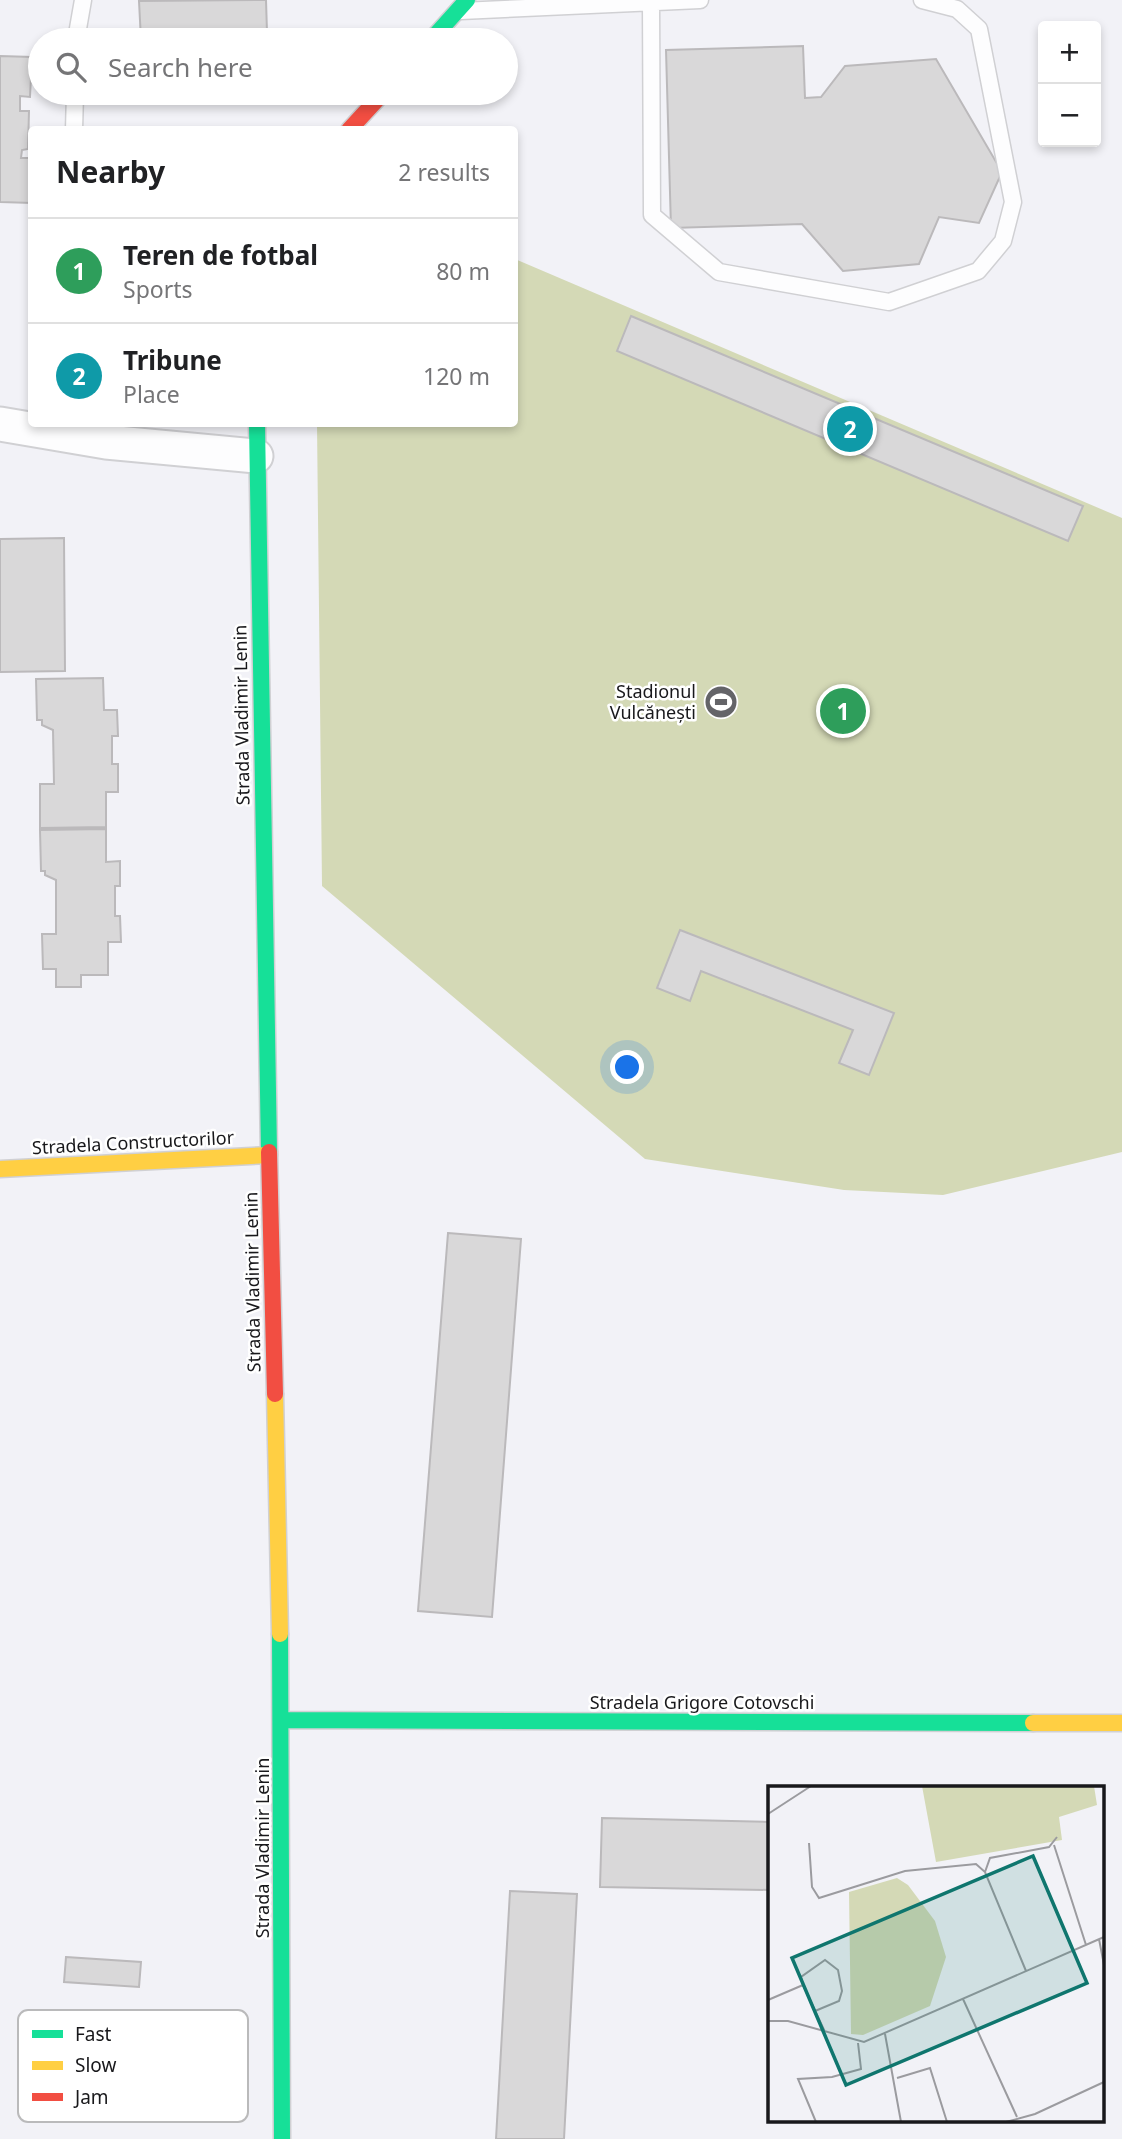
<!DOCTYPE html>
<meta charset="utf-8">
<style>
body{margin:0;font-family:"Noto Sans",sans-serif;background:#f6f6f6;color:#202124}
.controls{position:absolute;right:21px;top:21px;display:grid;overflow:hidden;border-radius:7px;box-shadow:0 4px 10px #0003}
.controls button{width:63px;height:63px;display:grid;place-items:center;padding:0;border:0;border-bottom:2px solid #e0e0e0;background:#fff;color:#202124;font:35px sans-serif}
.you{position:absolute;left:628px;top:1068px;width:24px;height:24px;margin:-18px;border:5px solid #fff;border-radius:50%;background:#1a73e8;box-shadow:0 0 0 10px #1a73e833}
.badge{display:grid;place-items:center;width:46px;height:46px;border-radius:50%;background:#646468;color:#fff;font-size:23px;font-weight:700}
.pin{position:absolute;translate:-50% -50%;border:4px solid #fff;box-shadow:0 2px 7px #0006}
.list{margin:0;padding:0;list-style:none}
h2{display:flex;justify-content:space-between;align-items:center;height:91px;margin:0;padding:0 28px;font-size:30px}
h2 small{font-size:23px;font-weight:400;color:#757577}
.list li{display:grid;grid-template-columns:46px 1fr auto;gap:21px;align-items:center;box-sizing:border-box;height:105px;padding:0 28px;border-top:2px solid #e0e0e0}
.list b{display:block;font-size:26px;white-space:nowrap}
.list p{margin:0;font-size:23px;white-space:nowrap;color:#757577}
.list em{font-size:23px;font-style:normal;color:#757577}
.icon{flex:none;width:38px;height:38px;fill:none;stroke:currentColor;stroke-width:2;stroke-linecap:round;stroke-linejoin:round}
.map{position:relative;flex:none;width:1122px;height:2139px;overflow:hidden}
.search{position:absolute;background:#fff;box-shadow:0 4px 10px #0003;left:28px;top:28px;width:490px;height:77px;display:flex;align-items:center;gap:18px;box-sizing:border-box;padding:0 24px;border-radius:38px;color:#757577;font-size:26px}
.panel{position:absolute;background:#fff;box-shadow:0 4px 10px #0003;left:28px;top:126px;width:490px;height:301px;border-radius:7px}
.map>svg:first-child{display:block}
.green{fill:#d4d9b6}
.building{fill:#d9d8d9;stroke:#bbb9bb;stroke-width:2}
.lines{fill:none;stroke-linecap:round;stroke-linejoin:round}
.lane-casing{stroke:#d0d0d3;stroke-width:19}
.street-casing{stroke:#d0d0d3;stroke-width:37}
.fast-casing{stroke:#d0d0d3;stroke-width:19}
.slow-casing{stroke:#d0d0d3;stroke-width:19}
.jam-casing{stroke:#d0d0d3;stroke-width:19}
.lane{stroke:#fdfdfe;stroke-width:16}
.street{stroke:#fdfdfe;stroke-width:33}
.fast{stroke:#16e098;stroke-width:16}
.slow{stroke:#ffcf43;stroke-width:16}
.jam{stroke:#f24e42;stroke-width:16}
.labels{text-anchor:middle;stroke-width:5;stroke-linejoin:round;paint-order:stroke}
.poi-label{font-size:18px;fill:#18181b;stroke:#fff;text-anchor:end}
.street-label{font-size:18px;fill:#18181b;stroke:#fff}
.inset-road{fill:none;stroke:#9b9b9f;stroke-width:2}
.view{fill:#0f766e;fill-opacity:0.15;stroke:#0f766e;stroke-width:3.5}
.inset-edge{fill:none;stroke:#18181b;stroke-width:3.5}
.key{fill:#fff;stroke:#bababb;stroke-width:2}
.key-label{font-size:19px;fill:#18181b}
</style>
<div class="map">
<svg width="1122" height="2139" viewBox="0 0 1122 2139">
<rect width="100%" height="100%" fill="#f2f2f7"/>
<path class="green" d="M515,259L1122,518V1152L943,1195L844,1190L645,1159L322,886L317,424H514Z"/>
<path class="building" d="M266,0L267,32L229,33L230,40H141L139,1Z
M803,46L805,98L821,97L845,66L936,59L1002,172L979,223L939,217L919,264L843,271L802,224L671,228L666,50Z
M0,56L32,57L30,97L20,96V111H29L28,149L22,150L21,158H32V203L0,202Z
M631,316L1083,506L1068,541L617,351Z
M64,538L65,671L0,672V539Z
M103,678L104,710H117L118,736H112V764H118V792H106V827L40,828V784H54L53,730L42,725V720H37L36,679Z
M106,829V862L120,861V886H115V916H120L121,942H108V975H81V987H56V969H43L42,934H56V880L45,875V871H41L40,830Z
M680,930L894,1013L869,1075L839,1063L853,1030L701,971L690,1001L657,988Z
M448,1233L521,1239L492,1617L418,1611Z
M602,1818L770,1822V1890L600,1887Z
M510,1891L577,1894L564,2139H496Z
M66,1957L141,1962L139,1987L64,1982Z"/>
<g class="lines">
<defs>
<path id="lane" d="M651,2L652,215L719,272L889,302L978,271L1003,241L1013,202L979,29L957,9L922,0
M461,11L700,0
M76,40L83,0
M74,130L75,93"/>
<path id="street" d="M0,424L106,442L256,456"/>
<path id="fast" d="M431,40L467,0
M257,424L269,1152
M280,1634L282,2139
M282,1720L1033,1723"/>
<path id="slow" d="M0,1169L269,1155
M275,1394L280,1634
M1033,1723H1122"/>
<path id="jam" d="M349,130L383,93
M269,1152L275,1394"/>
</defs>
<use href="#lane" class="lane-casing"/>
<use href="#street" class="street-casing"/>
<use href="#fast" class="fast-casing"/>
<use href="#slow" class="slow-casing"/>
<use href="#jam" class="jam-casing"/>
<use href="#lane" class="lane"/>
<use href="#street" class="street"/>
<use href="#fast" class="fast"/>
<use href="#slow" class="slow"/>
<use href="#jam" class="jam"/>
</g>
<defs>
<symbol id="stadium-disc" viewBox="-11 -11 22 22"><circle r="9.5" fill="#646468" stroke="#fff"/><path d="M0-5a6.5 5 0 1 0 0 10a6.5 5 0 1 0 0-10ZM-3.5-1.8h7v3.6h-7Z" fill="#fff"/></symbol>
</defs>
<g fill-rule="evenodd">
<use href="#stadium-disc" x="702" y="683" width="38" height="38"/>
</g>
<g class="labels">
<g class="poi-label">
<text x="696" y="698">Stadionul<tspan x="696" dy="21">Vulcănești</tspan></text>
</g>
<g class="street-label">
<text transform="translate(242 715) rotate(-91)" y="6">Strada Vladimir Lenin</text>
<text transform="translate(133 1143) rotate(-3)" y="6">Stradela Constructorilor</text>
<text transform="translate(253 1282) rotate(-91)" y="6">Strada Vladimir Lenin</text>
<text x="702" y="1709">Stradela Grigore Cotovschi</text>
<text transform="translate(263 1848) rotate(-90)" y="6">Strada Vladimir Lenin</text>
</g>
</g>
<g transform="translate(768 1786)">
<rect width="336" height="336" fill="#f2f2f7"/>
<path d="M154,0H326L329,19L291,31L294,54L168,76ZM129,92L140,99L167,135L178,171L162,220L95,249L83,248L81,106Z" fill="#d4d9b6"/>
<path class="inset-road" d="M0,28L43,0M41,57L44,101L51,112L137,85L208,78L217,86L258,185M286,59L318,159M217,86L222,72L281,61L289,51M331,153L336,179M195,213L249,331M0,214L35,199M47,225L71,215L74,205L70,184L57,174L33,191L35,199L57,246M0,235H20L96,256L336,151M117,248L133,336M129,292L162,282L179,336M48,336L30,293L64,291L93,283L90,257M238,336L267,328L336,296"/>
<path class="view" d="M265,70L319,197L78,299L24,172Z"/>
<rect width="336" height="336" class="inset-edge"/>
</g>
<rect x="18" y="2010" width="230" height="112" rx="10" class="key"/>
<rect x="32" y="2030" width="31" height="8" fill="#16e098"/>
<rect x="32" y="2061" width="31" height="9" fill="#ffcf43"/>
<rect x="32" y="2093" width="31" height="8" fill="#f24e42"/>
<g class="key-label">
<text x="75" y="2041">Fast</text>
<text x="75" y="2072">Slow</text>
<text x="75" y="2104">Jam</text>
</g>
</svg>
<div class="controls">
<button>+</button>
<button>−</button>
</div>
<div class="you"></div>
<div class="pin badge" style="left:843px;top:711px;background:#2e9e5b">1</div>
<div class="pin badge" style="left:850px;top:429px;background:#0f9aa8">2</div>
<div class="search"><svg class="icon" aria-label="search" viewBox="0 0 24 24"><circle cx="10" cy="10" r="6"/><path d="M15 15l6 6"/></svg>Search here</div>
<section class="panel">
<h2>Nearby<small>2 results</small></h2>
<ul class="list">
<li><span class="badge" style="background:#2e9e5b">1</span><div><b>Teren de fotbal</b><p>Sports</p></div><em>80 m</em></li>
<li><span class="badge" style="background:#0f9aa8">2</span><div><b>Tribune</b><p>Place</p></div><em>120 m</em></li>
</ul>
</section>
</div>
